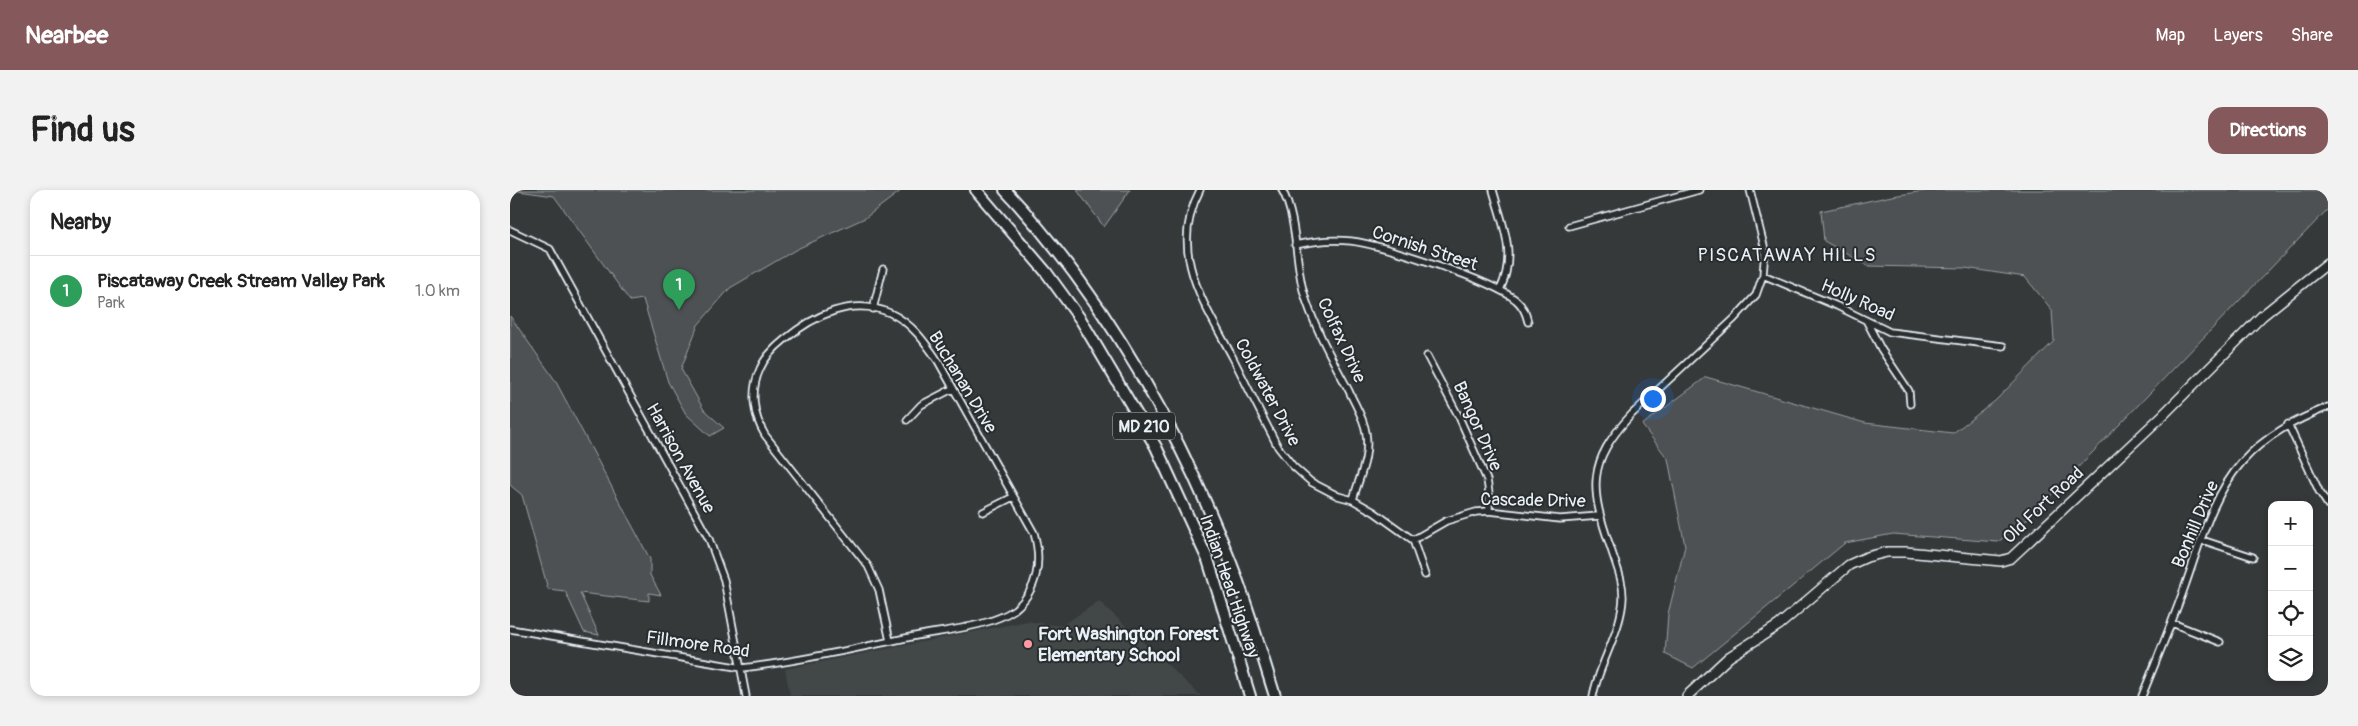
<!DOCTYPE html>
<meta charset="utf-8">
<style>
body{margin:0;font-family:Pangolin,sans-serif;background:#f2f2f2;color:#222}
.controls{position:absolute;right:15px;bottom:15px;display:grid;overflow:hidden;border-radius:10px;box-shadow:0 2px 8px #0003}
.controls button{width:45px;height:45px;display:grid;place-items:center;padding:0;border:0;border-bottom:1px solid #e0e0e0;background:#fff;color:#222;font:25px sans-serif}
.you{position:absolute;left:1142px;top:208px;width:18px;height:18px;margin:-12px;border:4px solid #fff;border-radius:50%;background:#1a73e8;box-shadow:0 0 0 8px #1a73e833}
.badge{display:grid;place-items:center;width:32px;height:32px;border-radius:50%;background:#85585c;color:#fff;font-size:16px;font-weight:700}
.pin{position:absolute;translate:-50% -41px;filter:drop-shadow(0 1px 2px #0008)}
.pin::after{content:'';position:absolute;top:26px;width:18px;height:15px;background:inherit;clip-path:polygon(0 0,100% 0,50% 100%)}
.list{margin:0;padding:0;list-style:none}
h2{display:flex;justify-content:space-between;align-items:center;height:65px;margin:0;padding:0 20px;font-size:21px}
h2 small{font-size:16px;font-weight:400;color:#767676}
.list li{display:grid;grid-template-columns:32px 1fr auto;gap:15px;align-items:center;box-sizing:border-box;height:70px;padding:0 20px;border-top:1px solid #e0e0e0}
.list b{display:block;font-size:19px;white-space:nowrap}
.list p{margin:0;font-size:16px;white-space:nowrap;color:#767676}
.list em{font-size:16px;font-style:normal;color:#767676}
.icon{flex:none;width:28px;height:28px;fill:none;stroke:currentColor;stroke-width:2;stroke-linecap:round;stroke-linejoin:round}
.map{position:relative;flex:none;width:1818px;height:506px;overflow:hidden;border-radius:15px}
header{display:flex;align-items:center;gap:30px;box-sizing:border-box;height:70px;padding:0 25px;background:#85585c;color:#fff}
header strong{font-size:24px}
nav{display:flex;gap:28px;margin-inline-start:auto;font-size:18px}
.intro{display:flex;align-items:center;justify-content:space-between;box-sizing:border-box;height:120px;padding:0 30px}
h1{margin:0;font-size:35px}
.button{padding:12px 22px;border-radius:15px;background:#85585c;color:#fff;font-size:18px;font-weight:700}
main{display:flex;gap:30px;padding:0 30px}
aside{flex:1;background:#fff;border-radius:15px;box-shadow:0 2px 8px #0003}
.map>svg:first-child{display:block}
.built{fill:#424647}
.green{fill:#4d5152;stroke:#9aa1a5}
.lines{fill:none;stroke-linecap:round;stroke-linejoin:round}
.minor-casing{stroke:#e8f1f8;stroke-width:9}
.secondary-casing{stroke:#e8f1f8;stroke-width:12}
.trunk-casing{stroke:#e8f1f8;stroke-width:14}
.minor{stroke:#2a2d2e;stroke-width:5.5}
.secondary{stroke:#2a2d2e;stroke-width:9}
.trunk{stroke:#2a2d2e;stroke-width:10}
.poi-dot{fill:#ff9aa2;stroke:#2a2d2e;stroke-width:2}
.labels{text-anchor:middle;stroke-width:4;stroke-linejoin:round;paint-order:stroke}
.shield{fill:#2a2d2e;stroke:#afb6bb;stroke-width:1}
.shield-label{font-size:16px;font-weight:bold;fill:#e8f1f8}
.street-label{font-size:18px;fill:#e8f1f8;stroke:#2a2d2e}
.poi-label{font-size:18px;font-weight:bold;fill:#e8f1f8;stroke:#2a2d2e;text-anchor:start}
.neighbourhood-label{font-size:19px;letter-spacing:1px;fill:#e8f1f8;stroke:#2a2d2e}
</style>
<header>
<strong>Nearbee</strong>
<nav><a>Map</a><a>Layers</a><a>Share</a></nav>
</header>
<div class="intro"><h1>Find us</h1><a class="button">Directions</a></div>
<main>
<aside>
<h2>Nearby<small></small></h2>
<ul class="list">
<li><span class="badge" style="background:#2e9e5b">1</span><div><b>Piscataway Creek Stream Valley Park</b><p>Park</p></div><em>1.0 km</em></li>
</ul>
</aside>
<div class="map">
<svg width="1818" height="506" viewBox="0 0 1818 506">
<rect width="100%" height="100%" fill="#35393a"/>
<filter id="ink" filterUnits="userSpaceOnUse"><feTurbulence type="fractalNoise" baseFrequency=".02" numOctaves="2"/><feDisplacementMap in="SourceGraphic" scale="10" xChannelSelector="R" yChannelSelector="G"/><feConvolveMatrix kernelMatrix="1 2 1 2 8 2 1 2 1" color-interpolation-filters="sRGB"/></filter>
<g filter="url(#ink)">
<path class="built" d="M589,411L691,506H280L275,479L518,431L551,436Z"/>
<path class="green" d="M0,0H392L355,28L287,59L220,98L188,135L171,179L194,220L214,238L200,246L176,224L158,192L133,109L120,111L44,6L8,1L0,3Z
M567,0H620L594,37Z
M1421,0H1818V19L1520,327L1488,352L1383,344L1335,353L1183,478L1155,464L1158,424L1175,356L1158,269L1132,235L1196,187L1355,233L1443,243L1485,211L1544,151L1542,120L1515,87L1455,78L1359,76L1314,51L1311,21L1382,6Z
M0,126L45,190L140,369V385L151,405L139,403V411L70,403L89,445L74,442L55,401L38,399L12,305L0,295Z"/>
<g class="lines">
<defs>
<path id="minor" d="M690,0C657,63 695,114 723,168C738,198 753,228 768,257L783,276L801,292L828,306L843,310L864,322L903,350L915,385
M772,0C787,27 785,69 793,100C803,135 822,169 839,201C845,215 854,228 856,243C860,268 849,287 843,310
M983,0C993,37 1007,63 990,100
M1059,36L1189,0
M0,40L40,59L199,349L214,390L236,506
M785,55C803,51 822,49 841,51C873,55 981,90 1006,110C1013,116 1016,123 1018,132
M1253,85L1327,116L1380,142L1493,156
M363,119L373,79
M1357,132L1371,159L1399,201L1400,214
M917,166L949,227L977,290L979,303V321
M397,230L411,215L442,199
M1778,234L1809,301L1818,315
M473,322L503,307
M903,350L936,331L966,322L979,321L1050,329L1089,326
M1692,350L1743,367
M1662,433L1710,452
M0,439L232,478C292,471 351,457 411,445C438,440 482,436 505,419C528,400 532,371 524,343L428,171C415,152 402,133 380,123C342,106 303,126 274,150C264,158 255,167 250,179C240,201 243,225 255,245L358,376L369,400L380,451
M1083,506C1089,473 1112,441 1113,407C1113,390 1106,375 1101,359C1080,299 1076,273 1122,224L1224,129L1246,105L1253,85L1255,60L1240,0
M1632,506C1647,469 1662,433 1675,396C1690,354 1702,306 1732,272C1756,245 1786,230 1818,217"/>
<path id="secondary" d="M1177,506L1219,467L1269,435L1339,375L1357,367L1377,362H1396L1491,371L1501,368L1653,225L1752,126L1818,73"/>
<path id="trunk" d="M466,0L536,82L571,130L646,257L698,370L740,506
M495,0C594,106 668,238 721,373C738,416 751,462 765,506"/>
</defs>
<use href="#minor" class="minor-casing"/>
<use href="#secondary" class="secondary-casing"/>
<use href="#trunk" class="trunk-casing"/>
<use href="#minor" class="minor"/>
<use href="#secondary" class="secondary"/>
<use href="#trunk" class="trunk"/>
</g>
</g>
<circle class="poi-dot" cx="518" cy="454" r="5"/>
<g class="labels">
<rect class="shield" x="603" y="222.5" width="62" height="27" rx="4"/>
<g class="shield-label">
<text x="634" y="242">MD 210</text>
</g>
<g class="street-label">
<text transform="translate(915 58) rotate(18)" y="6">Cornish Street</text>
<text transform="translate(1348 110) rotate(24)" y="6">Holly Road</text>
<text transform="translate(832 150) rotate(65)" y="6">Colfax Drive</text>
<text transform="translate(453 192) rotate(59)" y="6">Buchanan Drive</text>
<text transform="translate(758 202) rotate(62)" y="6">Coldwater Drive</text>
<text transform="translate(968 236) rotate(66)" y="6">Bangor Drive</text>
<text transform="translate(171 268) rotate(61)" y="6">Harrison Avenue</text>
<text transform="translate(1023 310) rotate(1)" y="6">Cascade Drive</text>
<text transform="translate(1533 315) rotate(-43)" y="6">Old Fort Road</text>
<text transform="translate(1685 334) rotate(-67)" y="6">Bonhill Drive</text>
<text transform="translate(720 396) rotate(71)" y="6">Indian Head Highway</text>
<text transform="translate(188 454) rotate(8)" y="6">Fillmore Road</text>
</g>
<g class="poi-label">
<text x="528" y="450">Fort Washington Forest<tspan x="528" dy="21">Elementary School</tspan></text>
</g>
<g class="neighbourhood-label">
<text x="1277" y="71">PISCATAWAY HILLS</text>
</g>
</g>
</svg>
<div class="controls">
<button>+</button>
<button>−</button>
<button><svg class="icon" aria-label="locate" viewBox="0 0 24 24"><circle cx="12" cy="12" r="6"/><path d="M12 2v4M12 18v4M2 12h4M18 12h4"/></svg></button>
<button><svg class="icon" aria-label="layers" viewBox="0 0 24 24"><path d="M12 4l9 5-9 5-9-5zM3 14l9 5 9-5"/></svg></button>
</div>
<div class="you"></div>
<div class="pin badge" style="left:169px;top:120px;background:#2e9e5b">1</div>
</div>
</main>
